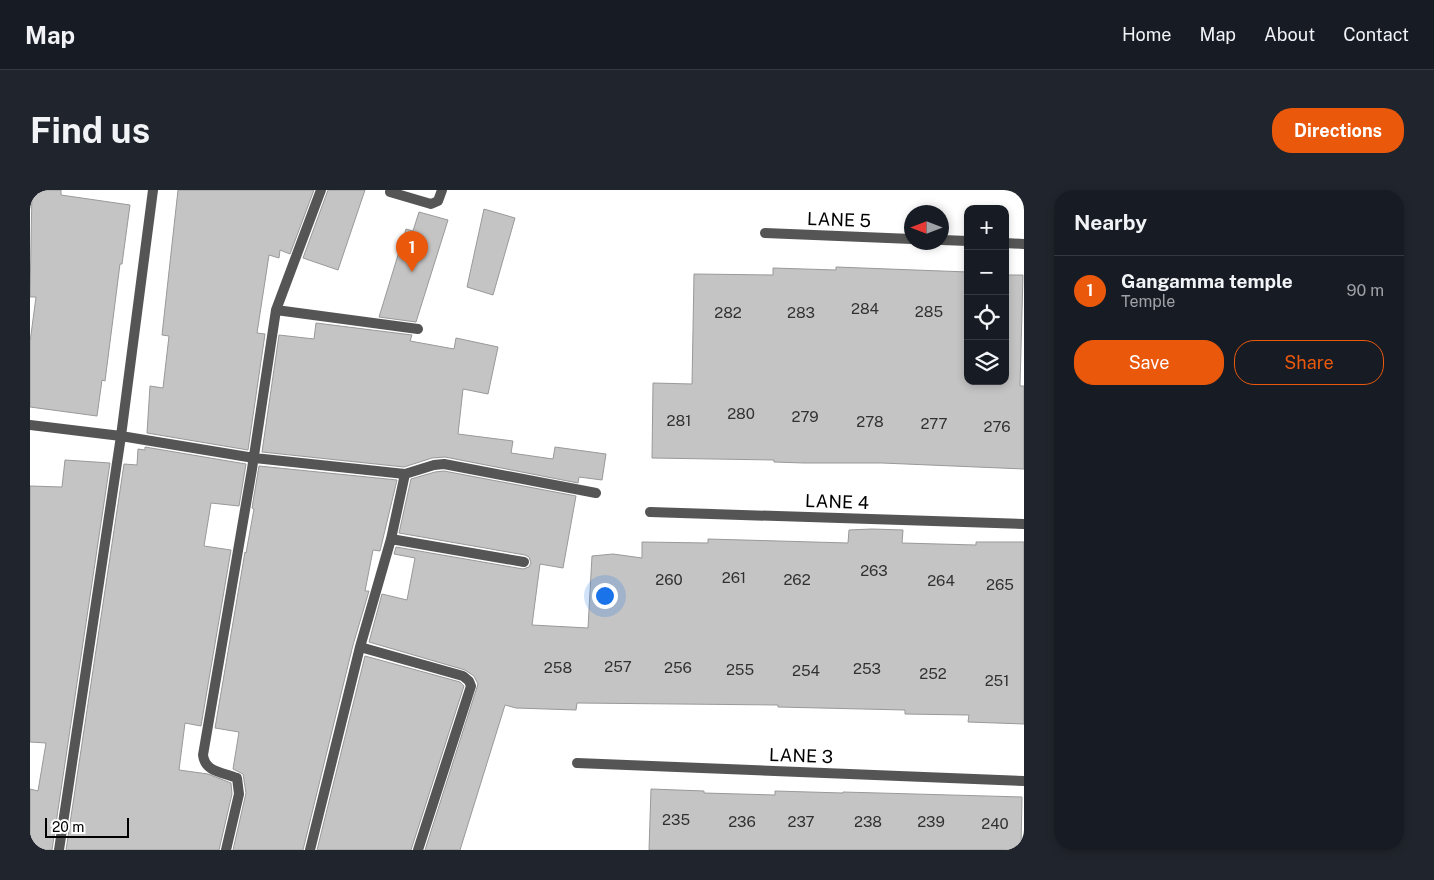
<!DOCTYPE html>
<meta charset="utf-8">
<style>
body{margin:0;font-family:"Public Sans",sans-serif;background:#20242c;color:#f1f3f6}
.controls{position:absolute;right:15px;top:15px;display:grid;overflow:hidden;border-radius:10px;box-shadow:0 2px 8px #0003}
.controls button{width:45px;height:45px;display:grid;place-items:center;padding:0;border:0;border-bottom:1px solid #363941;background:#171b24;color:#f1f3f6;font:25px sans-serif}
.compass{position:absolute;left:874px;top:15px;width:45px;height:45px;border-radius:50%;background:#171b24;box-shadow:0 2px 8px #0003;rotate:270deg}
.scale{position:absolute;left:15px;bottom:12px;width:84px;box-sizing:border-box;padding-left:5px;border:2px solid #000;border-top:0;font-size:14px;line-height:18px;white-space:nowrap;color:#000;-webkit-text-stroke:4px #fff;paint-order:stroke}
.you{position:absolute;left:574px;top:405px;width:18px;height:18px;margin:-12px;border:4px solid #fff;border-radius:50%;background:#1a73e8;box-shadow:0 0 0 8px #1a73e833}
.badge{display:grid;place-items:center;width:32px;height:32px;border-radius:50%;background:#ea580c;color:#fff;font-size:16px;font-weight:700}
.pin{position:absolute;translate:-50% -41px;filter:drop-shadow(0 1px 2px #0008)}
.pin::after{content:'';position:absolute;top:26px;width:18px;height:15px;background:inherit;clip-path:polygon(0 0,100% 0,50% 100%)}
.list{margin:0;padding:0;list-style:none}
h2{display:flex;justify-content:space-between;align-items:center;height:65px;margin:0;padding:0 20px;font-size:21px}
h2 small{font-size:16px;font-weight:400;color:#9ea1a6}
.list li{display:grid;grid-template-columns:32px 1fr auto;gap:15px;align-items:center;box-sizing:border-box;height:70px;padding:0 20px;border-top:1px solid #363941}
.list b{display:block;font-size:19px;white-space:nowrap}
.list p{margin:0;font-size:16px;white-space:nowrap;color:#9ea1a6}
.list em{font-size:16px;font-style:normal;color:#9ea1a6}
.actions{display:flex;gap:10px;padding:15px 20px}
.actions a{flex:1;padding:11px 0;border:1px solid #ea580c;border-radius:20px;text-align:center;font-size:18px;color:#ea580c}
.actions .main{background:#ea580c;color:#fff}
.icon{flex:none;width:28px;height:28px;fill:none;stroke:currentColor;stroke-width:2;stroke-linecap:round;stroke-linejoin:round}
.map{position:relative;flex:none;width:994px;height:660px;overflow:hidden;border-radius:20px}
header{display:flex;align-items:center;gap:30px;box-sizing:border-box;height:70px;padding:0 25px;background:#171b24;border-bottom:1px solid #363941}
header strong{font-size:24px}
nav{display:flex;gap:28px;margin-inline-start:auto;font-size:18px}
.intro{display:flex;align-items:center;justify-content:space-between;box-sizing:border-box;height:120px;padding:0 30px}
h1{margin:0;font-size:35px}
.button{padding:12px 22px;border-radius:20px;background:#ea580c;color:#fff;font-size:18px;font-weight:700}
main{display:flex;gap:30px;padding:0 30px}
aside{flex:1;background:#171b24;border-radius:20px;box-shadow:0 2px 8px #0003}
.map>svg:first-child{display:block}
.building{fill:#c4c4c4;stroke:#999}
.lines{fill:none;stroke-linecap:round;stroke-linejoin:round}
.service{stroke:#555;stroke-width:10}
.minor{stroke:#555;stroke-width:10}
.labels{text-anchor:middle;stroke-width:4;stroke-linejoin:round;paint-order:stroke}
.number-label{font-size:15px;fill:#313131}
.street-label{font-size:18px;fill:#000;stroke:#fff}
</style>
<header>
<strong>Map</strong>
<nav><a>Home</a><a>Map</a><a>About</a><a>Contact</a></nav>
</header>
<div class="intro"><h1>Find us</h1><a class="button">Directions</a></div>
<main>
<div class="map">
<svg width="994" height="660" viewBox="0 0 994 660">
<rect width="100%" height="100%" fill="#fff"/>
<path class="building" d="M2,0H31V5L100,15L92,74H90L75,191L72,190L67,226L0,217V152L6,107H0Z
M148,0H284L260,64L250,60L249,68L239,65L227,143L235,144L218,260L117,243L120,196L133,198L139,146L132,145Z
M298,0H335L308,80L273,68Z
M454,19L485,28L463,105L437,97Z
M389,22L418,30L386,132L349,127L376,39L383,41Z
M806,77L938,82V191H975V85H993L990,196H994V279L852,273H774L744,272V270L622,268L623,193L662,194L664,84L743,85V78L806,80Z
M286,133L382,145L380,151L424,159L426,148L468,157L458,204L433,199L428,244L483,251L481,263L523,269L525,257L576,264L572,290L549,287L548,293L415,267L402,268L374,277L232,262L249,145L284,149Z
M115,257L216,274L209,316L181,313L174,356L201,360L171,536L155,533L149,580L178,584L201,593L202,604L189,660H36L94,274L107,275L108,259L115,260Z
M35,270L80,273L22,660H0V599L8,601L16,553L0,552V296L32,297Z
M229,276L367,290L350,361L343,360L335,401H339L323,455L273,660H203L216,603L213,584L203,579L209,542L185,538L215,362L216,363L224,319L222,318Z
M414,281L546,306L533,378L510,374L502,435L558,438L562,366L583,364L612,368V352L678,353V349L818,353L819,340L842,339L873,340L872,353L946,355V352H994V534L938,532L939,525L875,524V520L748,517V515L547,513L546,520L486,518L475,515L430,660H395L448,494L444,486L435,480L339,452L352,404L377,410L385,368L364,364L366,357L493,379L499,377L501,373L499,367L495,365L369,343L381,289L405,282Z
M335,466L430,492L434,496L381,660H287Z
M621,599L674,601V603L745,605V601L813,603V602L992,607L991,660H619Z"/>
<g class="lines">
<path class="service" d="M360,2L401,14L408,11L412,0"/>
<path class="minor" d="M735,43L882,49
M912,50L938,51
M975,53L994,54
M246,120L388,139
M0,235L91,246L224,268L375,284L404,275L414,274L566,303
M620,322L994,334
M361,349L494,372
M330,457L433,486L439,491L441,496L388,660
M547,573L994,591
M29,660L91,246L123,0
M196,660L209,604L207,588C192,582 175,582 173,565L222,279L246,120L291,0
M280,660L330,457L361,349L375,284"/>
</g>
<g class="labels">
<g class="number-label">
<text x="835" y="124">284</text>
<text x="899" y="127">285</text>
<text x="698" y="128">282</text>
<text x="771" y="128">283</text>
<text x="711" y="229">280</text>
<text x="775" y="232">279</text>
<text x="649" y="236">281</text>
<text x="840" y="237">278</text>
<text x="904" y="239">277</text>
<text x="967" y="242">276</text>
<text x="844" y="386">263</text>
<text x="704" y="393">261</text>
<text x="639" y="395">260</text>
<text x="767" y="395">262</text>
<text x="911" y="396">264</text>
<text x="970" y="400">265</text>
<text x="588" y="482">257</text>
<text x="528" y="483">258</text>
<text x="648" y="483">256</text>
<text x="837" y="484">253</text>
<text x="710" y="485">255</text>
<text x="776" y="486">254</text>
<text x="903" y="489">252</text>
<text x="967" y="496">251</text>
<text x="646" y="635">235</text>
<text x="712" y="637">236</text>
<text x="771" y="637">237</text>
<text x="838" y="637">238</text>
<text x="901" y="637">239</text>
<text x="965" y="639">240</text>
</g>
<g class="street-label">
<text transform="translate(809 30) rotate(2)" y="6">LANE 5</text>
<text transform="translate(807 312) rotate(2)" y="6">LANE 4</text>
<text transform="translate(771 566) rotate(2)" y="6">LANE 3</text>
</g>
</g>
</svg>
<div class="controls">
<button>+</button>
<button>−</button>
<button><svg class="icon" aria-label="locate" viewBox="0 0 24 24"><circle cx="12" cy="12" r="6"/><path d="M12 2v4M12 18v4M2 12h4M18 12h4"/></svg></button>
<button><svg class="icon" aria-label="layers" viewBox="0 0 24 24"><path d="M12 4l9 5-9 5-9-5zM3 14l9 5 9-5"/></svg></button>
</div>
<svg class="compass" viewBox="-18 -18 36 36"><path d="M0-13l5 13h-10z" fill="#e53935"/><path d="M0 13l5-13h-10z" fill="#9ea1a6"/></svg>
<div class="scale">20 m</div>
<div class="you"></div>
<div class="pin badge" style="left:382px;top:82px">1</div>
</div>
<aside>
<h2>Nearby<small></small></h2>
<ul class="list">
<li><span class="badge">1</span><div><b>Gangamma temple</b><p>Temple</p></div><em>90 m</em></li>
</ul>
<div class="actions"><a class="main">Save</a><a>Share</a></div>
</aside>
</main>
